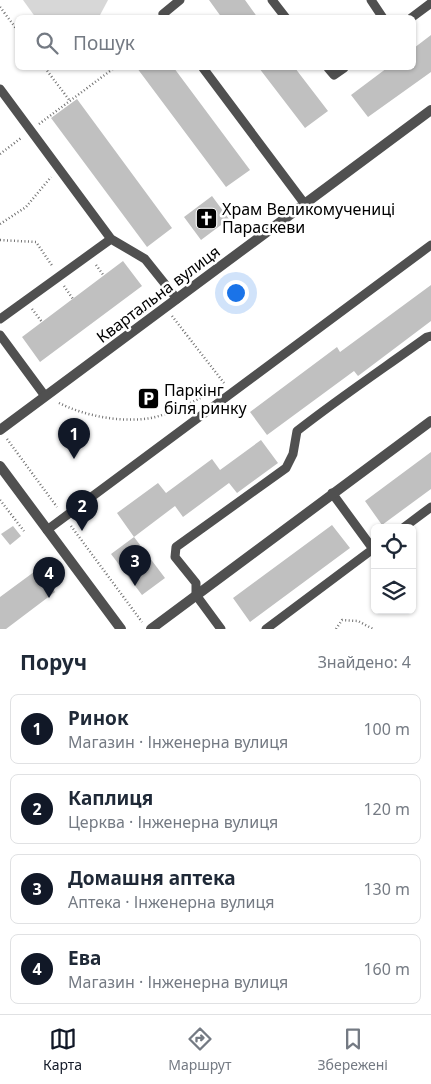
<!DOCTYPE html>
<html lang="uk">
<meta charset="utf-8">
<style>
body{margin:0;font-family:"Noto Sans",sans-serif;background:#f2f2f3;color:#1f2937}
.controls{position:absolute;right:15px;bottom:15px;display:grid;overflow:hidden;border-radius:8px;box-shadow:0 1px 4px #0004}
.controls button{width:45px;height:45px;display:grid;place-items:center;padding:0;border:0;border-bottom:1px solid #e0e1e3;background:#fff;color:#1f2937;font:25px sans-serif}
.you{position:absolute;left:235px;top:292px;width:18px;height:18px;margin:-12px;border:4px solid #fff;border-radius:50%;background:#1a73e8;box-shadow:0 0 0 8px #1a73e833}
.badge{display:grid;place-items:center;width:32px;height:32px;border-radius:50%;background:#111827;color:#fff;font-size:16px;font-weight:700}
.pin{position:absolute;translate:-50% -41px;filter:drop-shadow(0 1px 2px #0008)}
.pin::after{content:'';position:absolute;top:26px;width:18px;height:15px;background:inherit;clip-path:polygon(0 0,100% 0,50% 100%)}
.list{margin:0;padding:0;list-style:none}
h2{display:flex;justify-content:space-between;align-items:center;height:65px;margin:0;padding:0 20px;font-size:21px}
h2 small{font-size:16px;font-weight:400;color:#747a83}
.list li{display:grid;grid-template-columns:32px 1fr auto;gap:15px;align-items:center;box-sizing:border-box;height:70px;margin:0 10px 10px;padding:0 10px;border:1px solid #e0e1e3;border-radius:8px}
.list b{display:block;font-size:19px;white-space:nowrap}
.list p{margin:0;font-size:16px;white-space:nowrap;color:#747a83}
.list em{font-size:16px;font-style:normal;color:#747a83}
.icon{flex:none;width:28px;height:28px;fill:none;stroke:currentColor;stroke-width:2;stroke-linecap:round;stroke-linejoin:round}
.map{position:relative;flex:none;width:431px;height:629px;overflow:hidden}
.search{position:absolute;background:#fff;box-shadow:0 1px 4px #0004;left:15px;right:15px;top:15px;height:55px;display:flex;align-items:center;gap:12px;box-sizing:border-box;padding:0 18px;border-radius:8px;color:#747a83;font-size:19px}
.sheet{height:385px;background:#fff}
nav{display:flex;justify-content:space-around;align-items:center;box-sizing:border-box;height:70px;border-top:1px solid #e0e1e3;background:#fff;font-size:14px;color:#747a83}
nav a{display:grid;justify-items:center;gap:2px}
nav .on{color:#111827}
.map>svg:first-child{display:block}
.green{fill:#d7d7d7}
.building{fill:#c0c0c0}
.lines{fill:none;stroke-linecap:round;stroke-linejoin:round}
.path{stroke:#727272;stroke-width:2.5;stroke-dasharray:1 2.5;stroke-linecap:butt}
.lane{stroke:#505050;stroke-width:9}
.street{stroke:#505050;stroke-width:10}
.labels{text-anchor:middle;stroke-width:5;stroke-linejoin:round;paint-order:stroke}
.poi-label{font-size:16px;fill:#000;stroke:#fff;text-anchor:start}
.street-label{font-size:16px;fill:#000;stroke:#fff}
</style>
<div class="map">
<svg width="431" height="629" viewBox="0 0 431 629">
<rect width="100%" height="100%" fill="#fff"/>
<path class="green" d="M23,0H108L99,17L36,18Z"/>
<path class="building" d="M209,0H245L258,18H222Z
M431,35V72L368,117L351,95L387,68H414V48Z
M137,68H174L250,170L226,187Z
M259,68H295L328,111L305,128Z
M77,99L172,228L147,247L51,118Z
M212,196L229,219L201,240L184,217Z
M123,261L142,286L40,362L22,337Z
M431,285V321L358,376L354,371L267,435L250,412L337,347L340,352Z
M261,440L278,463L237,493L229,483L183,517L175,506L134,537L117,513L158,483L166,493L212,459L220,470Z
M431,452V489L382,525L365,501Z
M332,525L350,548L250,622L233,598Z
M13,526L21,536L10,545L1,534Z
M134,537L165,578L142,595L111,554Z
M38,569L55,592L6,629H0V597Z"/>
<g class="lines">
<path class="path" d="M0,7L18,31
M45,68L70,101
M39,124L114,68
M0,154L21,138
M0,224L26,207L51,177
M0,240L36,242L53,267
M96,265L104,276
M64,286L73,299
M32,309L42,322
M172,316L224,383
M59,403C85,416 121,423 151,418C171,414 190,403 208,394
M7,439L57,507
M0,500L24,531
M71,526L142,622
M336,629L342,620L358,621L373,629"/>
<path class="lane" d="M272,0L286,18
M371,0L383,18
M166,18L163,14L180,0
M411,18L431,3
M203,68L304,203
M328,68L334,75L344,68
M0,89L111,239L145,259L177,299
M0,319L111,239
M0,335L45,396
M332,493L373,549L375,548
M403,528L431,507
M47,530L431,245
M221,629L196,595V583L175,557L176,547L286,468L293,454L297,431C339,398 384,368 427,337L431,336
M266,629L373,549"/>
<path class="street" d="M0,430L431,110
M0,466L121,629
M151,629L431,421"/>
</g>
<defs>
<symbol id="church-square" viewBox="-11 -11 22 22"><rect x="-9" y="-9" width="18" height="18" rx="4" fill="#000" stroke="#fff"/><path d="M-1.2-6h2.4v3.5h3.3v2.4h-3.3V6h-2.4V-.1h-3.3v-2.4h3.3Z" fill="#fff"/></symbol>
<symbol id="parking-square" viewBox="-11 -11 22 22"><rect x="-9" y="-9" width="18" height="18" rx="4" fill="#000" stroke="#fff"/><path d="M-3.5-5.5H1a3.5 3.5 0 0 1 0 7H-1V5.5H-3.5ZM-1-3.4V-.6H.8a1.4 1.4 0 0 0 0-2.8Z" fill="#fff"/></symbol>
</defs>
<g fill-rule="evenodd">
<use href="#church-square" x="194" y="206" width="25" height="25"/>
<use href="#parking-square" x="136" y="386" width="25" height="25"/>
</g>
<g class="labels">
<g class="poi-label">
<text x="222" y="215">Храм Великомучениці<tspan x="222" dy="18">Параскеви</tspan></text>
<text x="164" y="396">Паркінг<tspan x="164" dy="18">біля ринку</tspan></text>
</g>
<g class="street-label">
<text transform="translate(158 294) rotate(-37)" y="6">Квартальна вулиця</text>
</g>
</g>
</svg>
<div class="controls">
<button><svg class="icon" aria-label="locate" viewBox="0 0 24 24"><circle cx="12" cy="12" r="6"/><path d="M12 2v4M12 18v4M2 12h4M18 12h4"/></svg></button>
<button><svg class="icon" aria-label="layers" viewBox="0 0 24 24"><path d="M12 4l9 5-9 5-9-5zM3 14l9 5 9-5"/></svg></button>
</div>
<div class="you"></div>
<div class="pin badge" style="left:74px;top:459px">1</div>
<div class="pin badge" style="left:82px;top:531px">2</div>
<div class="pin badge" style="left:135px;top:586px">3</div>
<div class="pin badge" style="left:49px;top:598px">4</div>
<div class="search"><svg class="icon" aria-label="search" viewBox="0 0 24 24"><circle cx="10" cy="10" r="6"/><path d="M15 15l6 6"/></svg>Пошук</div>
</div>
<section class="sheet">
<h2>Поруч<small>Знайдено: 4</small></h2>
<ul class="list">
<li><span class="badge">1</span><div><b>Ринок</b><p>Магазин · Інженерна вулиця</p></div><em>100 m</em></li>
<li><span class="badge">2</span><div><b>Каплиця</b><p>Церква · Інженерна вулиця</p></div><em>120 m</em></li>
<li><span class="badge">3</span><div><b>Домашня аптека</b><p>Аптека · Інженерна вулиця</p></div><em>130 m</em></li>
<li><span class="badge">4</span><div><b>Ева</b><p>Магазин · Інженерна вулиця</p></div><em>160 m</em></li>
</ul>
</section>
<nav>
<a class="on"><svg class="icon" aria-label="map" viewBox="0 0 24 24"><path d="M3 6l6-2 6 2 6-2v14l-6 2-6-2-6 2zM9 4v14M15 6v14"/></svg>Карта</a>
<a><svg class="icon" aria-label="directions" viewBox="0 0 24 24"><path d="M12 3l9 9-9 9-9-9zM9 14v-3h6M13 9l2 2-2 2"/></svg>Маршрут</a>
<a><svg class="icon" aria-label="saved" viewBox="0 0 24 24"><path d="M7 4h10v16l-5-4-5 4z"/></svg>Збережені</a>
</nav>
